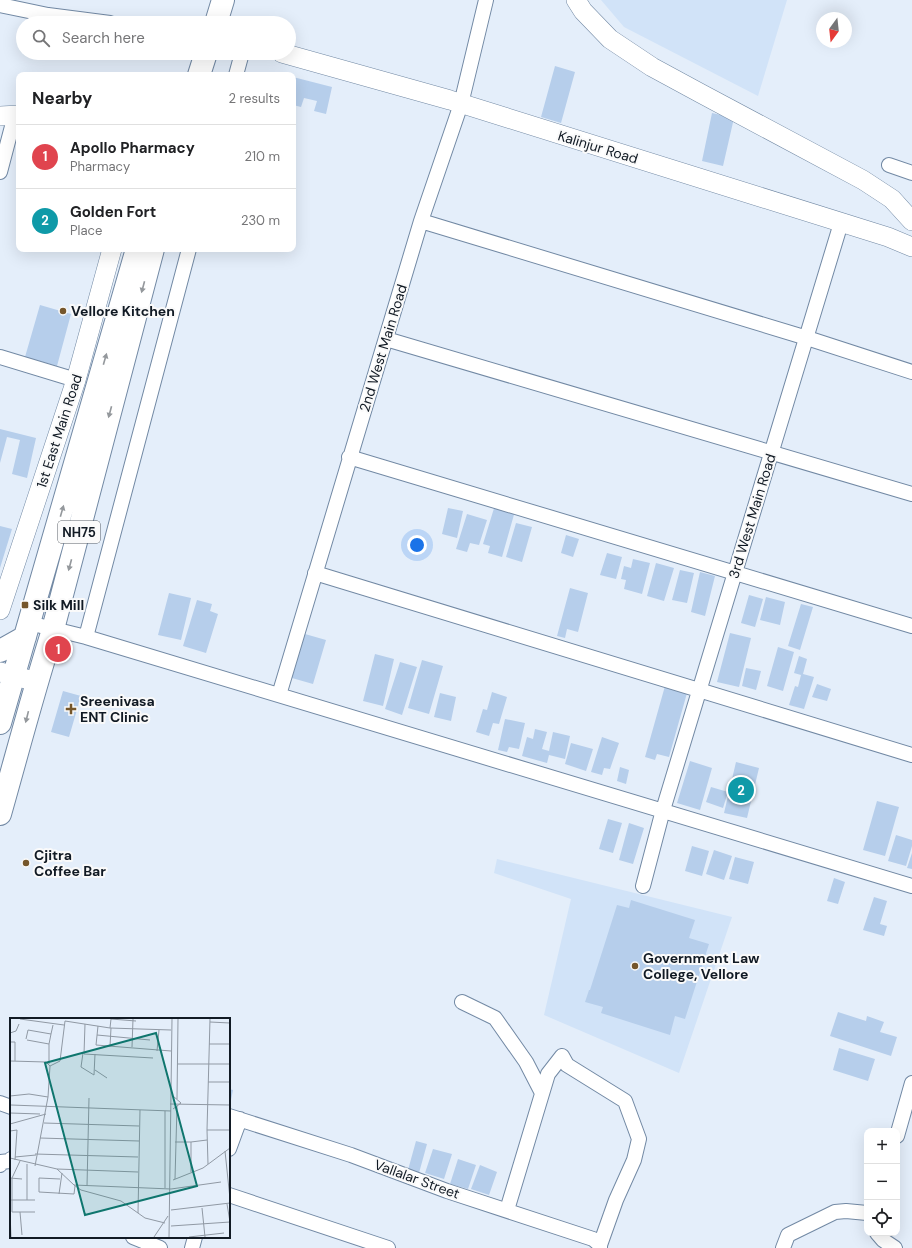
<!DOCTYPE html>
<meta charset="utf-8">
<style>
body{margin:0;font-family:"DM Sans",sans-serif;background:#f6f6f6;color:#202124}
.controls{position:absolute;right:12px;bottom:12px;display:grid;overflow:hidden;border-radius:8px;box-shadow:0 4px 16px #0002}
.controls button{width:36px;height:36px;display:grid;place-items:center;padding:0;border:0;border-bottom:1px solid #e0e0e0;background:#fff;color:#202124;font:20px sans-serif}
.compass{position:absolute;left:816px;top:12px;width:36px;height:36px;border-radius:50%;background:#fff;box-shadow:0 4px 16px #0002;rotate:195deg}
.you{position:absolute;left:417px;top:545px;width:14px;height:14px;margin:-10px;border:3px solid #fff;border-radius:50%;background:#1a73e8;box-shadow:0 0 0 6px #1a73e833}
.badge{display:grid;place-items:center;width:26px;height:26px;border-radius:50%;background:#7c3aed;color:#fff;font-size:13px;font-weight:700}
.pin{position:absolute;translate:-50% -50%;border:2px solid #fff;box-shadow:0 1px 4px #0006}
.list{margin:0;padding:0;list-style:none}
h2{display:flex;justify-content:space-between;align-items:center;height:52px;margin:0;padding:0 16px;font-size:17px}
h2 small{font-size:13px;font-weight:400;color:#757577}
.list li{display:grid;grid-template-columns:26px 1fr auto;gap:12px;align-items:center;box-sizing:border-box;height:64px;padding:0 16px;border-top:1px solid #e0e0e0}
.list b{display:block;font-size:15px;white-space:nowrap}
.list p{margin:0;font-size:13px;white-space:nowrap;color:#757577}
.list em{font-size:13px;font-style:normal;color:#757577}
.icon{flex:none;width:22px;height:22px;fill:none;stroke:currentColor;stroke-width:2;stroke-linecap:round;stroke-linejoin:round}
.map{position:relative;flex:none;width:912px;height:1248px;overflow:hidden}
.search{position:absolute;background:#fff;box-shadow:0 4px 16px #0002;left:16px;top:16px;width:280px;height:44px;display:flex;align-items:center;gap:10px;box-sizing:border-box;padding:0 14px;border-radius:22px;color:#757577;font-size:15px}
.panel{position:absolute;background:#fff;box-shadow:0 4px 16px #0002;left:16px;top:72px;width:280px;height:180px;border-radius:8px}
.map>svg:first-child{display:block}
.built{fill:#d1e3f8}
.building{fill:#b6ceeb}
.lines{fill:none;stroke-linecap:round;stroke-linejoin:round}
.street-casing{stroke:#7289a4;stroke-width:16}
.secondary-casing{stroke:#7289a4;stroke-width:20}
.highway-casing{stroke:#7289a4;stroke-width:24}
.street{stroke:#fff;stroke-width:14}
.secondary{stroke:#fff;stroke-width:19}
.highway{stroke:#fff;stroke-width:22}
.oneway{fill:#94989c}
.poi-dot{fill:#75562b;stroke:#fafafa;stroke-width:1.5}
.labels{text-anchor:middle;stroke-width:4;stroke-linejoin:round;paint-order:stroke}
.shield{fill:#fafafa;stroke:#575d64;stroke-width:1}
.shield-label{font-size:13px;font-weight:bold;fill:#111a24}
.street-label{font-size:14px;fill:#111a24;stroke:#fafafa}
.poi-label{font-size:14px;font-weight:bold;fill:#111a24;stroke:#fafafa;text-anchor:start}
.inset-road{fill:none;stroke:#9099a4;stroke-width:1}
.view{fill:#0f766e;fill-opacity:0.15;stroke:#0f766e;stroke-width:2}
.inset-edge{fill:none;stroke:#111a24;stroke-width:2}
</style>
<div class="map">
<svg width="912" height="1248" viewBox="0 0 912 1248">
<rect width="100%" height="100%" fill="#e4eefa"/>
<path class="built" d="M601,0H787L758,96L624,27Z
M497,859L732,917L679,1073L544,1015L571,899L494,873Z"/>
<path class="building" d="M555,66L575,72L561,123L541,117Z
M293,77L332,87L326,114L314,111L317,101L304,98L301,107L293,105Z
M712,113L734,118L723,166L702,161Z
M40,305L71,314L57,366L25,357Z
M0,429L36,438L27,478L12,474L20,440L7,437L0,463Z
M495,505L515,511L502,557L488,553L490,546L483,544Z
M448,508L463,511L457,538L442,534Z
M467,514L487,520L479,545L470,543L467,552L456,549Z
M516,523L532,527L522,562L506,557Z
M0,526L12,529L0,568Z
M566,535L579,539L573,557L561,553Z
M607,553L622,557L616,579L600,575Z
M633,559L650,563L642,594L624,589L626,580L621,579L624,566L631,568Z
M656,563L674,568L664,601L647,596Z
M680,570L694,573L687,603L672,600Z
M700,572L715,576L705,616L691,612Z
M570,588L588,593L578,632L567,629L565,638L557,636Z
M169,593L191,598L181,640L158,635Z
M749,595L763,599L755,627L741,623Z
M766,597L785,602L780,625L760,620Z
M197,600L212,604L210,611L218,614L206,653L183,646Z
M801,604L813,607L800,650L788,646Z
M730,633L751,638L739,687L717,682Z
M305,634L326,640L313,684L292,678Z
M778,647L794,652L783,691L767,686Z
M375,654L394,659L383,706L363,701Z
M799,656L807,659L803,674L814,677L804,709L789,705L795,686L798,687L801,675L794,673Z
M422,660L443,666L429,714L408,708Z
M400,662L417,667L402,715L385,709Z
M746,668L761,671L756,690L742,686Z
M817,684L831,689L827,701L812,697Z
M665,686L687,693L669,757L657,754L655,760L645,757Z
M63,691L81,696L69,737L51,732Z
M492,692L507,697L499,724L493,723L489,736L476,732L483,709L487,710Z
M440,693L456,697L451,721L434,717Z
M505,719L525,723L519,749L509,747L507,752L498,750Z
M535,729L547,732L542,749L549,751L553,732L570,736L565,759L549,755L547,763L522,756L527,737L533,739Z
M602,737L619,743L610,769L604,768L602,775L591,772Z
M571,743L593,749L586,771L565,764Z
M690,761L712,768L700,810L677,803Z
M736,762L759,768L747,818L724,813Z
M620,767L629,770L626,784L617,781Z
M711,787L728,792L723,808L706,802Z
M877,801L899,807L885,856L863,850Z
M608,819L622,823L613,853L599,849Z
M629,823L644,828L633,864L619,860Z
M896,835L912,840V846L906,866L888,861Z
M692,846L709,851L702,876L685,871Z
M714,850L732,856L724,880L706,874Z
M912,853V869L907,868Z
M735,857L754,862L748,884L729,879Z
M834,878L845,882L838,904L827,901Z
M874,897L887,901L880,924L887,926L884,936L863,930Z
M631,900L695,920L689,938L709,944L685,1019L675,1016L670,1035L601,1013L603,1007L585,1002L589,990H590L617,905L629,908Z
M838,1012L866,1021L867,1016L884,1022L880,1032L897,1037L891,1056L830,1036Z
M839,1048L875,1059L868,1081L833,1070Z
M229,1089L233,1090L230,1105L229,1104Z
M416,1141L427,1144L419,1173L408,1170Z
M433,1149L452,1154L444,1179L425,1173Z
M458,1159L476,1165L468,1189L450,1184Z
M480,1165L497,1172L489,1195L471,1189Z"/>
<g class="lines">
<defs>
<path id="street" d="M0,5L48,15L110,23
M236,75L242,53
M889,165L912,173
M0,172L15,115
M421,221L807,338L912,372
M386,339L912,494
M0,357L76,380
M349,457L912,626
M315,573L912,755
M29,623L86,637L912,886
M86,637L189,249
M279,695L421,221L461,104L486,0
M643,886L663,810L841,223
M462,1002L495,1018L526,1062L542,1093
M0,1103L11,1107
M229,1116L351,1155L447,1191L593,1239L600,1245V1248
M897,1136L912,1083
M229,1149L240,1119
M0,1165L1,1162L10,1161L11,1159
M229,1195L388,1248
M507,1210L548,1074L562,1056L567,1065L625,1101L639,1139L634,1160L616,1200L600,1245
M877,1233L883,1240L895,1248
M133,1237L160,1248
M192,1248L195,1237
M783,1248L788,1235L835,1212L846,1211L867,1213"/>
<path id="secondary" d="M576,0L583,11L610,39L652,67L700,93L863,180L892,199L912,221
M282,53L450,100L888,237L912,247
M0,116L19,115
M0,610L76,380L112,249
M0,672L37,682"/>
<path id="highway" d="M216,23L223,0
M199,75L206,53
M0,651L25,637
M0,723L137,249
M0,814C17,754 33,693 52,633L153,249"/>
</defs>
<use href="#street" class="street-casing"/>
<use href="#secondary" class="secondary-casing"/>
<use href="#highway" class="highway-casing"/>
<use href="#street" class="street"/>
<use href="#secondary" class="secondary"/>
<use href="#highway" class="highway"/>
</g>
<defs><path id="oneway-solid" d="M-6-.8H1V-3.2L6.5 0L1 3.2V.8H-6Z"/></defs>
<g class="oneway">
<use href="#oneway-solid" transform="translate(143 287) rotate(105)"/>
<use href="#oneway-solid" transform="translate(105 359) rotate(-74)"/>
<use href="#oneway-solid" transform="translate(110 412) rotate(105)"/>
<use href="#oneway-solid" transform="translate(62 511) rotate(-74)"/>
<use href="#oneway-solid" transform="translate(70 565) rotate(105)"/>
<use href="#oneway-solid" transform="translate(27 717) rotate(104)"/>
</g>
<g class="poi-dot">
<circle cx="63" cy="311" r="4"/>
<rect x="21" y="601" width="8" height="8" rx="2"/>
<path d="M69 703h4v4h4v4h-4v4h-4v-4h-4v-4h4z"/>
<circle cx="26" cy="863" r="4"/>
<circle cx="635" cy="966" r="4"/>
</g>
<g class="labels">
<rect class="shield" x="58" y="521" width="42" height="22" rx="3"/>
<g class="shield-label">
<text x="79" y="537">NH75</text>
</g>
<g class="street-label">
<text transform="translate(598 147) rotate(17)" y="5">Kalinjur Road</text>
<text transform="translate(383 348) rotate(-73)" y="5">2nd West Main Road</text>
<text transform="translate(59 431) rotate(-72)" y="5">1st East Main Road</text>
<text transform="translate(752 516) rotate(-73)" y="5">3rd West Main Road</text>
<text transform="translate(417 1179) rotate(20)" y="5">Vallalar Street</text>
</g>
<g class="poi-label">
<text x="71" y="316">Vellore Kitchen</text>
<text x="33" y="610">Silk Mill</text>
<text x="80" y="706">Sreenivasa<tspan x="80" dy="16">ENT Clinic</tspan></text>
<text x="34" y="860">Cjitra<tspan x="34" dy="16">Coffee Bar</tspan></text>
<text x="643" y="963">Government Law<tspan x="643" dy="16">College, Vellore</tspan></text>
</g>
</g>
<g transform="translate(10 1018)">
<rect width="220" height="220" fill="#e4eefa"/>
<path class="inset-road" d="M10,1L54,7M101,1L100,10L161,12M101,1L126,3M200,1L197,112H220M200,4L220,5M75,6L74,36L143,40M88,8L86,27L161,33M0,15L6,13L9,6M87,17L140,22M16,21L18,12L41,16L43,7M17,22L39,26L41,16M0,24H5V43M199,26H220M100,28L101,10M122,29L123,1M147,33L149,12M73,35L71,49L84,57L85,36M0,43L36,44L40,48L38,79L19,76L0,78M39,46V26M167,46H220M40,48L50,43L55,3L100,10M85,52L97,60M198,64H220M167,81L168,1M160,86L220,87M1,87L161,93M163,91L171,85L163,78M155,93V170M0,95L30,96M34,105L129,108M0,106L36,96M197,112L198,146M0,113L7,112L5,142M30,120L129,123M165,124H181V154M181,124L197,122M215,133L220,181M25,136L128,139M5,139L26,137M0,140L47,151L64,167M10,143L2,160V194H25M17,146V182H25M25,148L38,79M47,151L128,154M0,160L12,161M50,161L29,160V174L64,176L65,168M165,161L167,88M163,162L193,150L220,130M77,168L79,80M49,176L52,155M1,182H17M217,186L220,204M192,190L195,219M161,192L220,185M0,194L1,219M10,194L12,217M128,195L130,92M155,205L135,200L111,183L71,172L64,167L161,171L211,164M161,208L220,204M144,219L158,198M159,219L162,1M179,219L214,215"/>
<path class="view" d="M146,15L187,168L75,197L35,45Z"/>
<rect width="220" height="220" class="inset-edge"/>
</g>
</svg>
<div class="controls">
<button>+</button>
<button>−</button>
<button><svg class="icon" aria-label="locate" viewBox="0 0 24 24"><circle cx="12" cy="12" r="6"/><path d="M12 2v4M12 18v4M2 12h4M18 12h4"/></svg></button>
</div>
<svg class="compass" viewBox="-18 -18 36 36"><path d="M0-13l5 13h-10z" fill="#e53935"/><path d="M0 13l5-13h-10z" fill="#757577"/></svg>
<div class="you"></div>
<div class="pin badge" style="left:58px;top:649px;background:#e0444e">1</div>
<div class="pin badge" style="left:741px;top:790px;background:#0f9aa8">2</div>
<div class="search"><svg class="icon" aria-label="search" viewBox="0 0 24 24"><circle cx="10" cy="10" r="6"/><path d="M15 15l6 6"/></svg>Search here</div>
<section class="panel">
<h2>Nearby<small>2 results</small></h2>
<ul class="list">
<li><span class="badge" style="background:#e0444e">1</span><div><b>Apollo Pharmacy</b><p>Pharmacy</p></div><em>210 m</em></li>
<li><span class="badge" style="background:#0f9aa8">2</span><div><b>Golden Fort</b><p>Place</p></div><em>230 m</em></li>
</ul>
</section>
</div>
